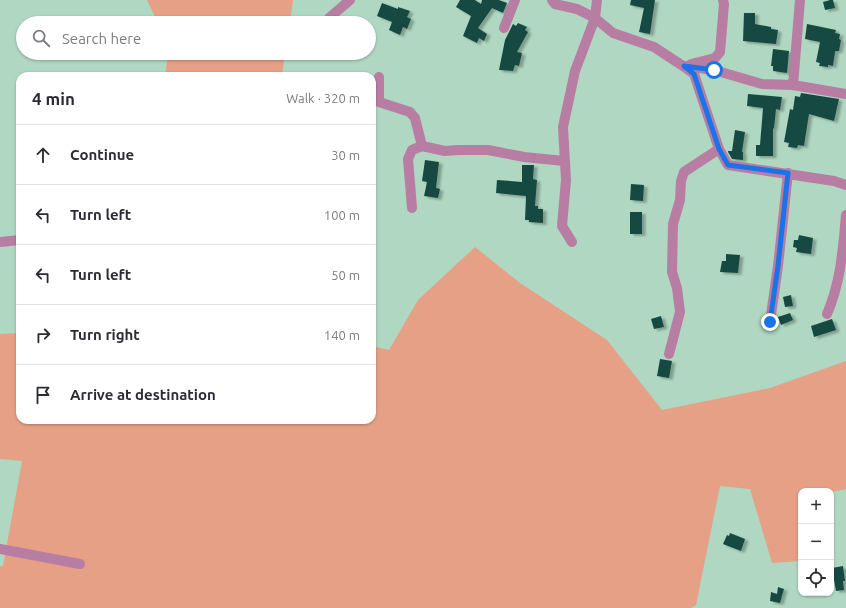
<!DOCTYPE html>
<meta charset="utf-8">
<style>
body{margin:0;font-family:Ubuntu,sans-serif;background:#f2f2f3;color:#2b2b33}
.controls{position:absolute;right:12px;bottom:12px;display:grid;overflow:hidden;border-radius:8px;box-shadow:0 1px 3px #0004}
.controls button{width:36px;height:36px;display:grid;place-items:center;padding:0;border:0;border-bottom:1px solid #e1e1e2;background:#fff;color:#2b2b33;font:20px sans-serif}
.stop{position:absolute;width:12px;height:12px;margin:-9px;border:3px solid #1a73e8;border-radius:50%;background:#fff}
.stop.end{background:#1a73e8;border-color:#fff;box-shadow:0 1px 4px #0008}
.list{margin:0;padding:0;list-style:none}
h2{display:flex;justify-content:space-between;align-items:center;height:52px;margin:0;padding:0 16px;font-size:17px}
h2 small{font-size:13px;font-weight:400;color:#7c7c81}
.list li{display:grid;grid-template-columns:26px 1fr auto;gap:12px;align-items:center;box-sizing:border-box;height:60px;padding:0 16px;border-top:1px solid #e1e1e2}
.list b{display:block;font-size:15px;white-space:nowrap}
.list em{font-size:13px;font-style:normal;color:#7c7c81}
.icon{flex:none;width:22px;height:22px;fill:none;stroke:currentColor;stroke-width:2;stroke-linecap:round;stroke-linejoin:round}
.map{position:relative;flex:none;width:846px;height:608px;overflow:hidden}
.search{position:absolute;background:#fff;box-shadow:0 1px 3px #0004;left:16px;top:16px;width:360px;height:44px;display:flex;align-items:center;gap:10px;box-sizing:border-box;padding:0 14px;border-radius:22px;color:#7c7c81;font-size:15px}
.panel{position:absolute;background:#fff;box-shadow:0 1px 3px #0004;left:16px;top:72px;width:360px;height:352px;border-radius:12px}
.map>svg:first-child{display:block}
.green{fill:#e5a086}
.building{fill:#164a42;filter:url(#shadow)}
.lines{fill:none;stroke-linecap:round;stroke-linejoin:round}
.minor{stroke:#b87da3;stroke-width:10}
.route{stroke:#1a73e8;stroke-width:5}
</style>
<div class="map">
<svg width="846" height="608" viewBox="0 0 846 608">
<defs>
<filter id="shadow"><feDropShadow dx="3.5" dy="2" stdDeviation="1" flood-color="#0004"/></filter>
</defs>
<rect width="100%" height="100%" fill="#afd7c1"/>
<path class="green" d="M147,0H293L290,23H158Z
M168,53H285L282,76H165Z
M475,247L520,283L607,340L662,410L770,388L846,361V489L831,492V491H801V561L772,563L750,489L720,486L696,605L691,608H0V566H3L22,461L0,459V334L20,333V420H372V346L389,350L418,300Z"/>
<path class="building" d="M460,0H475L481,4L482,0H499L507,3L503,13L492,8L478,28L487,34L484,41L479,38L477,43L463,36L471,16L456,7Z
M631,0H655L650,34L639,32L644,8L630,5Z
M830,0H833L835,8L825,10L823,2Z
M382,3L398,9V7L410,11L407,17L411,19L407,29L403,27L400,35L389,30L392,22L377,16Z
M744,13H755V24L771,27V29L778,30L776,44L743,41Z
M518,23L527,27L525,30L528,32L517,52L522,53L519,66L515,65L513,71L499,70L505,40L513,24L516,26Z
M807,24L836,30L835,33L840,34L839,39L841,40L839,51H836L835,52L833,66L828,65V67L819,66L820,63L816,62L820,42L805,39Z
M773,49L789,51L787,73L773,71V66H771Z
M801,93L839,99L834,121L809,114L804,146L798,145L797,148L788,147L789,143L784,142L790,109L793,110L795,96L800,97Z
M748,94L782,97L780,110L776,109L774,129L773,128V156H756V145H760L763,108L747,106Z
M735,130L745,132L742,152H743V160L732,159L728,152V151H732Z
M425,160L439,162L436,188L440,189L438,198L424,196L427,182L422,181Z
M522,165H534L533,179L537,180L535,206H538V209H543V223L529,222V220H525L526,196L496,193L497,180L522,182Z
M631,184L644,185L643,201L630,200Z
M630,212H642V234H630Z
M799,235L813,238L811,254L796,252L797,248L793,247L794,240H798Z
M726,254L740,255L738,273L720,272L722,261H726Z
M791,295L793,306L785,307L783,297Z
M790,313L793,320L781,325L778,317Z
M661,316L664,327L654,329L651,319Z
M832,319L836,330L814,337L811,326Z
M660,359L672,361L669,378L657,376Z
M730,533L745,539L741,551L723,544L727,535L729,536Z
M843,566L845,581H843L844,590L836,591L832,568Z
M778,587L784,589L780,603L770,601L771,592L777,594Z"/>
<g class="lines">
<path class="minor" d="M552,0L555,4L577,9L595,18L613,33L654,47L683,66L694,74L719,149L728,165L834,181L846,185
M800,0L793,85L846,94
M327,21L329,18L350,0
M504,28L515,0
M691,64L715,58L720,52L724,4L723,0
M685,66L714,70L762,84L793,85
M379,77V102L410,112L415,118L422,146L445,151L458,150H488L524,157L564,161
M412,208L408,159L412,150L422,146
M0,242L20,240
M572,242L562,226L566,180L563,127L575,71L595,18L597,0
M827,314C841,282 843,248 846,215
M770,322L778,266L788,173
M669,354L680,312L677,288L672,272L673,224L680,200L681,181L684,172L719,149
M0,549L80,564"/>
</g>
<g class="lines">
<path class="route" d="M714,70L684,66L694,74L719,149L728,165L788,173L778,266L770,322"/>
</g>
</svg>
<div class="controls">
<button>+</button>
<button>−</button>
<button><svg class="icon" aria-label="locate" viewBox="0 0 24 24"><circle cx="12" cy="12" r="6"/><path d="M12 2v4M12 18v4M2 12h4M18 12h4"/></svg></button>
</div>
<div class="stop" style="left:714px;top:70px"></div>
<div class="stop end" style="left:770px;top:322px"></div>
<div class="search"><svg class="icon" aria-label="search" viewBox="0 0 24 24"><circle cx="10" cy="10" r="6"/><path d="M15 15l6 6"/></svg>Search here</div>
<section class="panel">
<h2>4 min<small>Walk · 320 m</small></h2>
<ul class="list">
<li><svg class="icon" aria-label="ahead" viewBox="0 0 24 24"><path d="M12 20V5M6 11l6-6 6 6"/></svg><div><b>Continue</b></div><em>30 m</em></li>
<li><svg class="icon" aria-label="left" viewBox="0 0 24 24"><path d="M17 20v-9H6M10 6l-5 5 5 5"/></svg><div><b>Turn left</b></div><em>100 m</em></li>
<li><svg class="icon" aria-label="left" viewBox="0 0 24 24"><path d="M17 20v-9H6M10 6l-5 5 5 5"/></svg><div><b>Turn left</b></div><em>50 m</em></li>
<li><svg class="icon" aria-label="right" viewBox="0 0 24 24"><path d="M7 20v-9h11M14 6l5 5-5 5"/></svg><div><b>Turn right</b></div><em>140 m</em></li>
<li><svg class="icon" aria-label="arrive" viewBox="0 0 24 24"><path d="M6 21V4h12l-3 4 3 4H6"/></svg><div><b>Arrive at destination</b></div></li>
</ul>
</section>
</div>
